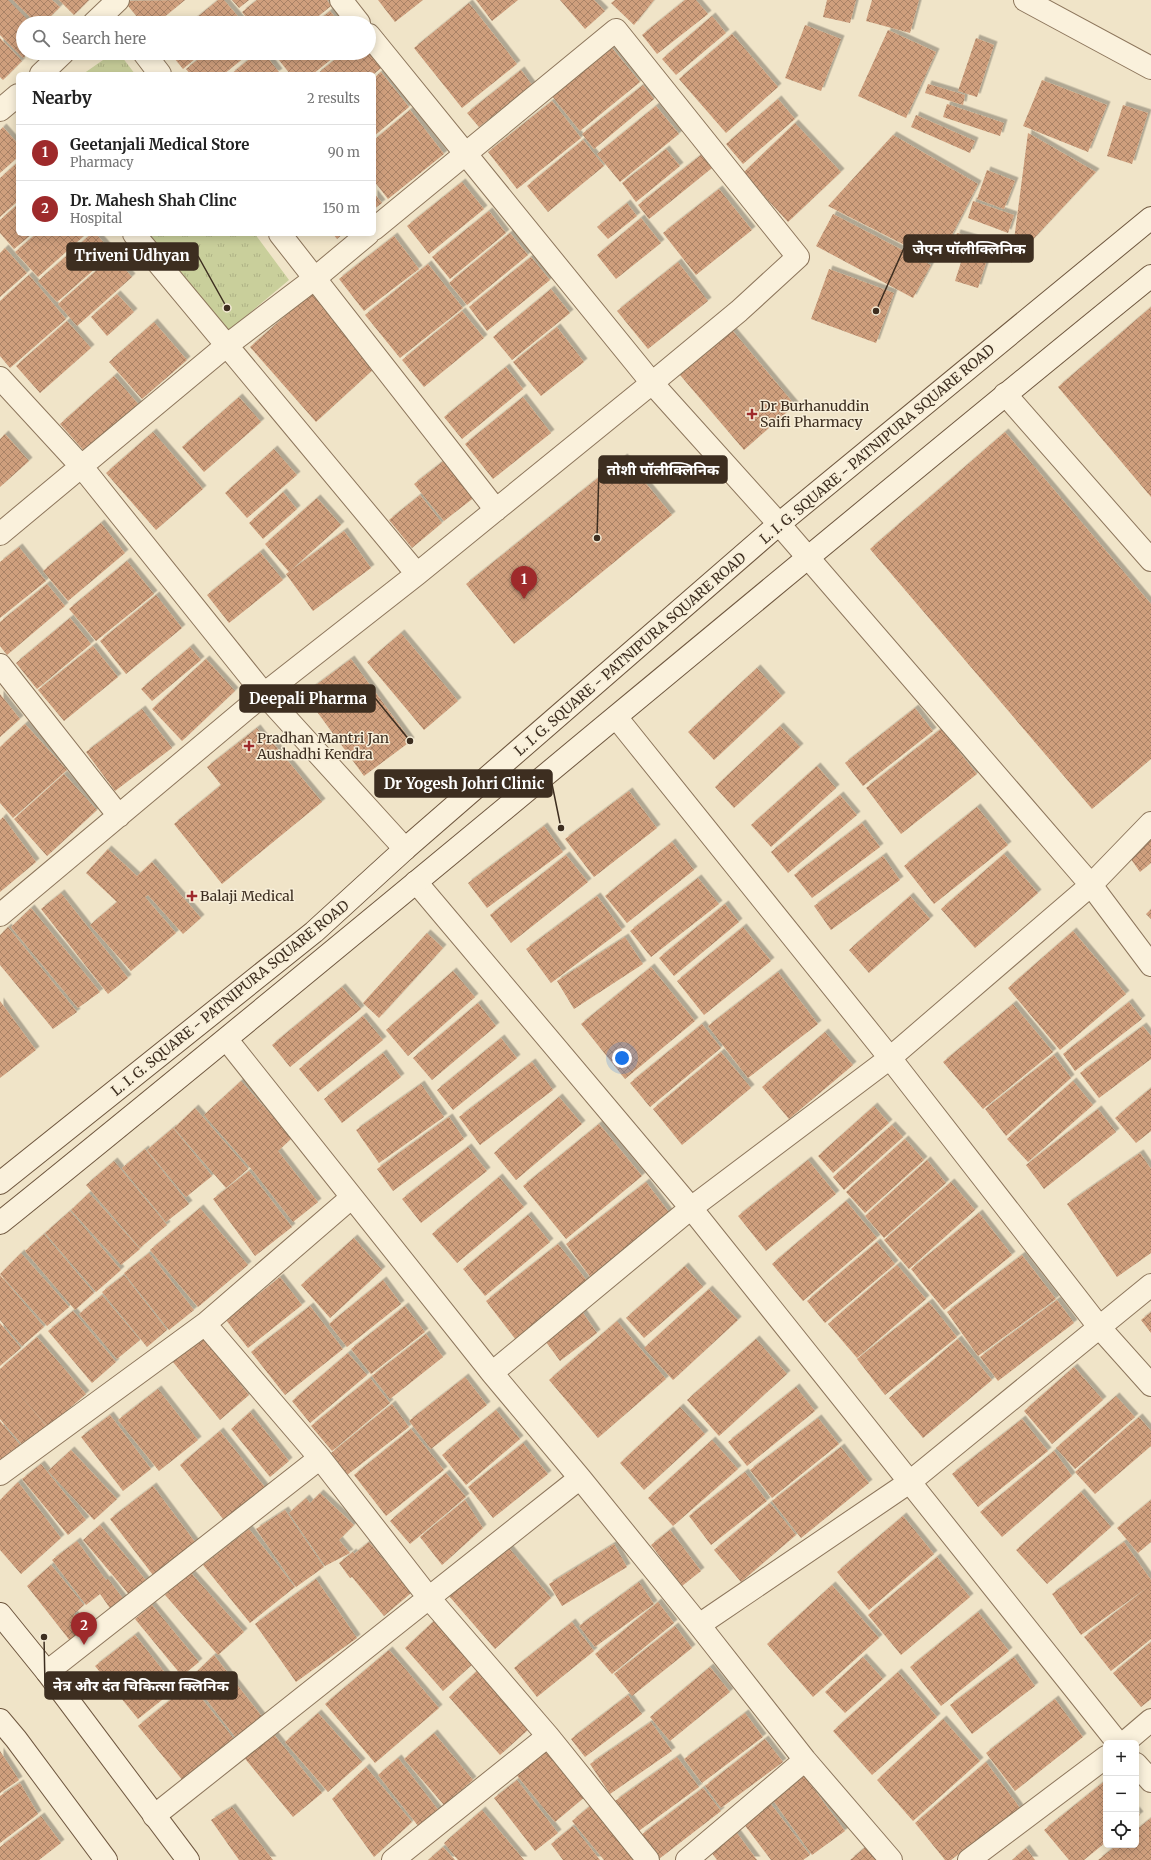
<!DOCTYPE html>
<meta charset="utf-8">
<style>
body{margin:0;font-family:Merriweather,"Noto Sans Devanagari",serif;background:#f2f2f2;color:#222}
.controls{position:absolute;right:12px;bottom:12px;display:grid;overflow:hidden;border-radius:6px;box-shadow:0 2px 10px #0003}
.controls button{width:36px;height:36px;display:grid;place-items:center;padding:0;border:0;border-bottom:1px solid #e0e0e0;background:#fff;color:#222;font:20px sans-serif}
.you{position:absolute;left:622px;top:1058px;width:14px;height:14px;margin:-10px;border:3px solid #fff;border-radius:50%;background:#1a73e8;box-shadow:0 0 0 6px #1a73e833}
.badge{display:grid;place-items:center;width:26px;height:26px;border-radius:50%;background:#9e2a2b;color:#fff;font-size:13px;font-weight:700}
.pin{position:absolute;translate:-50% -33px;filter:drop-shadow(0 1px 2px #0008)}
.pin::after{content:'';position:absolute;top:21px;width:14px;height:12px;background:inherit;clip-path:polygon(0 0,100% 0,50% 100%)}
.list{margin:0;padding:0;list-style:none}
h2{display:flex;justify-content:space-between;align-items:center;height:52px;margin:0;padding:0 16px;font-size:17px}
h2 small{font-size:13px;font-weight:400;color:#767676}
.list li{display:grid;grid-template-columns:26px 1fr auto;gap:12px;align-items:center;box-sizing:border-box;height:56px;padding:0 16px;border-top:1px solid #e0e0e0}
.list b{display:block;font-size:15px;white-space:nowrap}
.list p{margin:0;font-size:13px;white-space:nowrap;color:#767676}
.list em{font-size:13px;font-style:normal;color:#767676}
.icon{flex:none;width:22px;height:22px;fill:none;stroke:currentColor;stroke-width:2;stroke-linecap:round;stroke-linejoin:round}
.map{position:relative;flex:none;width:1151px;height:1860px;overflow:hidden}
.search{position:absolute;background:#fff;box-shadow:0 2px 10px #0003;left:16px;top:16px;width:360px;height:44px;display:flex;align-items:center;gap:10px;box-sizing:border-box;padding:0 14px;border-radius:22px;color:#767676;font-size:15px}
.panel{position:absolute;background:#fff;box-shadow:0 2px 10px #0003;left:16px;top:72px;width:360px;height:164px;border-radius:6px}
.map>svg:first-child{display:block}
.park{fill:url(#park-tufts)}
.building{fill:url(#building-cross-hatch);filter:url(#shadow)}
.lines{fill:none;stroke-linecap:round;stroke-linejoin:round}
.minor-casing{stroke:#8d765c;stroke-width:24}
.secondary-casing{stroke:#6f573f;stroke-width:24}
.minor{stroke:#faf1dc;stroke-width:22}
.secondary{stroke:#faf1dc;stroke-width:22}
.poi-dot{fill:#9e2a2b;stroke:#f7eed8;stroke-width:1.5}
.labels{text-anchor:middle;stroke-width:3;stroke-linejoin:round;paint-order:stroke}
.poi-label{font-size:14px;fill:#3d2e20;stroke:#f7eed8;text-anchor:start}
.street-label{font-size:14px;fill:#3d2e20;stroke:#f7eed8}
.leader{fill:none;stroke:#3d2e20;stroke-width:1.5}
.callout-dot{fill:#3d2e20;stroke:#f7eed8;stroke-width:1.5}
.callout{fill:#3d2e20;stroke:#3d2e20;stroke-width:1.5}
.callout-label{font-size:15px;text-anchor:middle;font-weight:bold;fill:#fff}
</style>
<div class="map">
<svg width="1151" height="1860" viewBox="0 0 1151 1860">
<defs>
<pattern id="park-tufts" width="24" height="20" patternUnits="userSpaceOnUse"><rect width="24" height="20" fill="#c9cf9b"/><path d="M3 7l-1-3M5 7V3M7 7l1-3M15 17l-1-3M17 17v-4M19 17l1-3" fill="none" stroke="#aeb285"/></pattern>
<pattern id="building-cross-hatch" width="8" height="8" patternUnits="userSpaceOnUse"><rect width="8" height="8" fill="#cf9f7d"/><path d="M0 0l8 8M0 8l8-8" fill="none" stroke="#a98266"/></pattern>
<filter id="shadow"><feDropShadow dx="3.5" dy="-3.5" stdDeviation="0" flood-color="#0004"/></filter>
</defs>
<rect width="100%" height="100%" fill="#f0e4c8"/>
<path class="park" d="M113,53H119L135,74H83Z
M139,234H255L289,280L221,337Z"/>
<path class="building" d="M0,0H8L31,23H23V53H29L23,58L0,35Z
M13,0H52L60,7L44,23H36Z
M59,0H89L74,15Z
M185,0L157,23H142L124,1Z
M218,0H224L242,21L239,23H190Z
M232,0H249L239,8Z
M257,0H327L331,6L310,23H251L242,12Z
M378,0H423L395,22Z
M476,0H518L492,21Z
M560,0H594L605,11L585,29Z
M615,0H654L634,25L611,3Z
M685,0H696L708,14L657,54L642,35Z
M827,0H856L850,23L823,17Z
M872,0H919L910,33L866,21Z
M469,3L517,64L462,108L414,48Z
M330,11L340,23H315Z
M712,16L726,33L676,75L662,59Z
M805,25L841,39L821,91L785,78Z
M888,30L936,52L906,118L858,96Z
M732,34L778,87L726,133L679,79Z
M0,38L22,61L3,80L0,77Z
M976,38L994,45L977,97L958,91Z
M612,48L640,82L580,131L552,96Z
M170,53H202L183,69Z
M206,53H250L224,74H190L186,69Z
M257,53H264L279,72L276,74H231Z
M278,53H339L313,74H290L275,55Z
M343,53H370L381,68L374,74H317Z
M521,70L532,85L479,127L467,113Z
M381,72L409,107L374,136V78Z
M1042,80L1107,105L1088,152L1023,126Z
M928,84L965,95L963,105L925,93Z
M643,85L654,99L594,149L582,134Z
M778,99L795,119L743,164L726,144Z
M552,101L581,138L517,189L488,152Z
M947,104L1004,123L1000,136L943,117Z
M1123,105L1148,113L1132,164L1107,156Z
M656,106L679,134L620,182L597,154Z
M410,110L444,154L388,199L374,181V140Z
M916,115L975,141L970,153L911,127Z
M795,123L841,172L788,222L743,173Z
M3,127L18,144V157L0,173V130Z
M1028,133L1096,172L1011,263Z
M893,135L978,184L938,262L828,206Z
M583,140L604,166L548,212L527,186Z
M666,149L680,166L636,202L622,183Z
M701,155L712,168L649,219L638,205Z
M18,162V201L0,217V178Z
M987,170L1015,181L1004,209L977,199Z
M462,182L484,209L429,254L407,226Z
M719,189L752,230L696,275L663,233Z
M374,193L382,203L374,209Z
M973,201L1014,215L1008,233L968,218Z
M627,203L637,216L608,239L597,227Z
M18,204V234H32L14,249L0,233V220Z
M489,211L506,233L450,279L432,257Z
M833,214L931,265L913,298L816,246Z
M641,218L661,243L616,279L597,255Z
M510,233L528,255L467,305L449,283Z
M957,233L1005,247L1001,260L953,246Z
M36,234H86L38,277L15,252Z
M91,234H96L113,253L57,302L38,281Z
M333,234H343L337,239Z
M394,236L419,269L364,311L339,279Z
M5,248L27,273L0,297V253Z
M113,256L132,277L77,326L58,304Z
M963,256L986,263L978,288L955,281Z
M531,257L550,280L487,331L469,307Z
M678,262L708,301L648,349L617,311Z
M428,264L463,308L400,358L365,315Z
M829,269L894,293L876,343L811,319Z
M29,275L66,319L10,368L0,356V301Z
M551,289L570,313L512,360L493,337Z
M311,293L376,367L316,422L250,347Z
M117,294L134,312L107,336L91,317Z
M1151,307V497L1058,387Z
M462,311L484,338L424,387L402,360Z
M67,321L91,348L40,393L16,366Z
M154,322L187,360L142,399L109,362Z
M557,327L584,362L541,396L513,362Z
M732,330L795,405L744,450L680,375Z
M506,367L523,389L462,439L444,417Z
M114,376L139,405L85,452L60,424Z
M239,397L261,422L204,472L182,447Z
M523,397L551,433L493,479L465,444Z
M153,432L203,489L156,530L106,473Z
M1005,432L1151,604V759L1092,809L870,549Z
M5,434L29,461L0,487V439Z
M274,449L297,475L247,518L225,493Z
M624,457L672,515L514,644L466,584Z
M446,459L476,496L444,521L414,484Z
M283,492L297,509L263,539L249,523Z
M420,495L442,523L412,548L389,520Z
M317,498L341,525L289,572L265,544Z
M101,523L125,553L68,601L43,571Z
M344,531L371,568L313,611L286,574Z
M19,547L46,581L0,618V562Z
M260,552L283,580L229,623L207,595Z
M127,561L154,594L96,641L69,609Z
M47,584L65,606L7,655L0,646V622Z
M156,595L182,628L126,674L100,641Z
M70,618L91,644L37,689L16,663Z
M401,633L458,701L424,730L367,662Z
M93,646L118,677L64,721L38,690Z
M190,647L201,660L152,701L141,689Z
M206,659L235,691L182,741L152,709Z
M351,659L411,741L364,776L304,694Z
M757,668L782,696L714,760L688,732Z
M0,694L20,719L0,737Z
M915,708L933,731L863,786L845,763Z
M142,709L172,748L115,791L86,752Z
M25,724L67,770L13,818L0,803V747Z
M780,726L800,747L734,808L715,787Z
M257,728L270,745L273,743L322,802L222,884L174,824L221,785L207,767Z
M941,729L977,774L901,834L866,788Z
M817,766L836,788L771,847L751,825Z
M64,774L97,810L47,856L14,819Z
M629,791L657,828L594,877L565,839Z
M840,795L857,815L788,873L771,852Z
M977,807L1008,845L934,904L904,866Z
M3,817L36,862L0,892V820Z
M862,823L880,847L812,898L794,875Z
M544,826L563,852L487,908L468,883Z
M1151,838V863L1140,872L1128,855Z
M672,842L694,870L627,923L605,896Z
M108,849L137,876L152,862L201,918L183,934L148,895L145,897L176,933L131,971L90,925L117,902L86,873Z
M1004,854L1038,893L975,948L941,909Z
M566,855L588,882L511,943L490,915Z
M883,856L900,880L831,930L814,906Z
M698,878L719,904L651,957L630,931Z
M61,893L128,978L108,994L41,909Z
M597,896L622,930L551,983L526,949Z
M910,896L930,919L869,973L849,950Z
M725,904L739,922L674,976L659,958Z
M31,908L100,992L78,1008L11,927Z
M1151,909V919L1146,914Z
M8,927L77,1012L53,1029L0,965V935Z
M743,927L771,961L704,1015L677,981Z
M1073,931L1126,994L1060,1050L1008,988Z
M427,933L443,948L379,1018L363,1003Z
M625,937L643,964L574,1009L557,981Z
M651,967L695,1021L625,1079L581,1024Z
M453,971L475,997L408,1056L386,1030Z
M778,972L818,1024L748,1078L708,1026Z
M342,987L361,1009L290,1067L272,1045Z
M0,1001L36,1050L0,1078Z
M1129,1002L1142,1019L1075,1071L1063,1054Z
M478,1003L496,1026L432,1080L413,1058Z
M1013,1004L1053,1052L983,1109L943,1062Z
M363,1016L383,1040L318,1092L299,1069Z
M702,1024L721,1048L650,1107L630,1083Z
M1143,1026L1151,1036V1059L1099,1098L1080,1073Z
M825,1032L853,1065L789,1119L762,1087Z
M501,1038L517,1058L453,1110L437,1090Z
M721,1052L751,1088L682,1145L653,1109Z
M383,1053L401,1077L342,1123L324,1099Z
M1054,1055L1071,1078L1006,1136L985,1109Z
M532,1062L553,1090L480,1145L459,1117Z
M241,1081L292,1138L278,1151L318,1202L293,1222L254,1172L204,1115Z
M1073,1081L1093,1105L1028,1162L1007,1139Z
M421,1084L444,1117L379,1163L356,1130Z
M1151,1088V1131L1136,1143L1115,1118Z
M559,1097L582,1124L516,1180L494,1153Z
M874,1106L889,1123L833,1173L818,1156Z
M195,1108L248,1169L226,1188L174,1128Z
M1098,1109L1116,1132L1044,1189L1026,1165Z
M449,1117L464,1139L393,1191L377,1169Z
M599,1124L642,1176L566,1239L523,1186Z
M892,1125L903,1137L844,1190L833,1177Z
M173,1128L212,1176L186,1197L147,1150Z
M905,1139L924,1160L865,1213L846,1192Z
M468,1147L487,1171L421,1223L402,1199Z
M145,1149L189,1204L166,1222L122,1168Z
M1140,1153L1151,1169V1253L1117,1277L1067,1204Z
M808,1160L836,1194L766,1251L738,1216Z
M927,1160L946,1183L884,1238L865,1216Z
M114,1161L167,1225L140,1248L86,1185Z
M249,1171L292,1227L255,1256L213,1199Z
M499,1177L524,1207L457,1263L432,1234Z
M646,1182L671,1215L591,1278L566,1244Z
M951,1182L975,1210L909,1269L884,1240Z
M89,1193L140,1249L121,1265L71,1210Z
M846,1201L877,1238L803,1301L772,1264Z
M200,1208L248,1265L198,1307L150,1250Z
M70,1211L121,1270L96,1292L45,1233Z
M979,1213L1012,1255L944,1310L911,1269Z
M528,1215L550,1242L485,1296L463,1269Z
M44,1234L94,1293L75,1310L25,1251Z
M354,1238L382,1270L330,1318L301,1285Z
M877,1242L895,1264L825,1323L807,1301Z
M558,1244L588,1282L516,1340L486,1301Z
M21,1253L69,1307L47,1326L0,1274Z
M149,1253L194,1310L169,1330L124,1273Z
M1022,1255L1056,1299L978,1356L947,1312Z
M897,1265L926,1299L857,1358L828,1324Z
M685,1266L703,1287L644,1338L626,1318Z
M0,1275L44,1327L22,1346L0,1320Z
M124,1275L167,1330L147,1347L102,1292Z
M280,1277L302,1305L248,1348L226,1320Z
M383,1280L401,1304L347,1347L329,1324Z
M709,1289L738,1320L673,1380L644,1348Z
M102,1295L140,1340L117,1359L79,1314Z
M1057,1300L1074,1323L998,1381L980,1357Z
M929,1302L957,1337L885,1395L857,1359Z
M310,1306L343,1349L285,1395L251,1352Z
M405,1306L425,1332L371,1374L351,1349Z
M581,1310L597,1333L560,1361L543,1338Z
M73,1311L116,1362L92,1383L48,1331Z
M1151,1312V1333L1141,1320Z
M617,1321L666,1379L598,1438L549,1380Z
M0,1323L21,1348L0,1366Z
M426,1334L443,1357L390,1399L372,1376Z
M37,1337L86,1394L48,1427L13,1387L49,1429L26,1449L0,1419V1369Z
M202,1337L249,1395L220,1420L173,1362Z
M756,1339L787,1374L719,1436L687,1400Z
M958,1339L992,1380L923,1438L889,1398Z
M348,1353L367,1375L310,1423L292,1401Z
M1074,1367L1103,1400L1052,1444L1024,1411Z
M465,1377L487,1405L431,1449L409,1421Z
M370,1378L390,1403L332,1451L311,1426Z
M796,1387L815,1411L747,1466L728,1442Z
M158,1389L198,1440L159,1471L118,1420Z
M1116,1396L1135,1417L1075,1469L1056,1448Z
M392,1404L409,1427L347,1475L331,1453Z
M680,1407L705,1434L644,1490L620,1463Z
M496,1410L520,1439L466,1485L442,1455Z
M250,1412L289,1461L270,1477L231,1429Z
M110,1415L151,1469L123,1491L81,1437Z
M1139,1417L1151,1431V1446L1095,1494L1075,1472Z
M818,1418L839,1444L772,1498L750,1470Z
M1022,1419L1048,1451L978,1507L952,1474Z
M0,1421L25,1451L0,1471Z
M411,1429L444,1470L386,1516L354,1475Z
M220,1431L268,1491L227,1524L180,1465Z
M712,1440L738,1469L673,1526L648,1498Z
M523,1443L548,1474L493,1518L468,1487Z
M841,1447L869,1483L801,1538L772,1501Z
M71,1450L117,1499L94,1520L48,1471Z
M1054,1451L1072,1476L1002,1537L980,1512Z
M41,1464L86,1520L68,1535L22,1479Z
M745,1472L767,1501L711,1545L689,1516Z
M446,1473L466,1497L410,1544L390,1521Z
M18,1482L61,1538L21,1574L0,1550V1500Z
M153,1486L198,1546L156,1579L110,1519Z
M1081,1492L1111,1527L1047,1584L1016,1550Z
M320,1493L354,1525L339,1540L350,1553L325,1566L289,1513L306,1498L310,1503Z
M465,1500L483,1528L442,1565L420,1537Z
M1151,1500V1542L1138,1553L1117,1528Z
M770,1503L796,1535L741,1582L714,1550Z
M285,1510L324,1567L296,1587L256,1529Z
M903,1516L934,1554L869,1610L837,1572Z
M100,1525L149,1584L132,1598L83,1540Z
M249,1529L295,1587L250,1623L203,1565Z
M670,1530L701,1571L682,1586L651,1545Z
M77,1541L106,1580L108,1579L125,1601L112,1611L100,1594L86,1605L52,1560Z
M369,1542L411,1593L384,1616L352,1577L350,1578L339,1563L353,1552L354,1554Z
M1124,1542L1151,1580V1639L1111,1671L1084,1637L1148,1587L1081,1635L1052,1594Z
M614,1544L627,1567L562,1606L549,1584Z
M509,1548L551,1598L495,1649L449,1596Z
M937,1557L970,1597L901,1655L868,1615Z
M51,1565L84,1605L74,1614L86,1630L71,1642L27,1586Z
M190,1572L244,1632L218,1655L165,1595Z
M316,1579L357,1638L296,1682L255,1624Z
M639,1582L654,1604L595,1647L579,1626Z
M832,1585L879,1638L813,1697L767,1644Z
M658,1602L674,1623L612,1674L595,1654Z
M152,1605L199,1662L182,1676L135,1619Z
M978,1612L1009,1651L941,1706L910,1667Z
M435,1620L474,1663L443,1691L405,1648Z
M572,1622L594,1651L537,1697L514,1668Z
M675,1626L692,1648L632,1696L614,1674Z
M135,1635L177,1688L138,1719L95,1666Z
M1151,1642V1699L1141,1707L1113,1673Z
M389,1650L439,1708L375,1763L325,1704Z
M214,1655L263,1718L236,1738L190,1678Z
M863,1657L883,1679L845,1713L825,1692Z
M1014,1657L1035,1686L972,1734L950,1705Z
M710,1667L730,1692L670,1741L650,1717Z
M478,1670L530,1728L500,1755L449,1697Z
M898,1672L937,1717L872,1775L833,1731Z
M190,1684L235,1740L184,1782L138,1726Z
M628,1695L642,1714L585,1757L571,1739Z
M1055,1699L1083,1737L1015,1791L986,1753Z
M318,1713L362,1762L328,1792L285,1742Z
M745,1713L763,1737L702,1783L684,1759Z
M943,1719L980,1761L913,1821L877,1780Z
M651,1722L672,1751L610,1794L590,1764Z
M271,1731L322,1793L293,1817L242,1755Z
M434,1733L473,1780L444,1805L404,1759Z
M765,1739L783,1762L721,1808L705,1786Z
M547,1747L586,1796L555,1822L515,1773Z
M0,1751L19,1780L0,1793Z
M677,1757L699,1787L636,1833L615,1801Z
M398,1758L439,1811L419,1827L378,1775Z
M986,1762L1020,1808L951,1860H945L915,1823Z
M366,1767L412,1822L374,1857L332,1799Z
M802,1773L845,1831L812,1855L770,1796Z
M517,1780L558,1833L535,1851L494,1798Z
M1106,1780V1842L1084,1860H1069L1044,1830Z
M20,1783L38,1814L0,1843V1796Z
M703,1788L721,1811L659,1859L641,1835Z
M595,1802L643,1860H604L572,1821Z
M770,1803L810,1855L803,1860H771L743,1823Z
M232,1807L273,1860H239L211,1820Z
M482,1810L524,1860H458L444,1843Z
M1136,1810L1140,1815L1136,1818Z
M41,1816L61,1843L39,1860H0V1847Z
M1151,1818V1860H1098L1117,1845H1136V1830Z
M573,1826L600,1860H563L551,1844Z
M734,1829L757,1860H717L708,1848Z
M868,1845L880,1860H850Z
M443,1847L455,1860H428Z
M1026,1848L1035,1860H1012Z"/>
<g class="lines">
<defs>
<path id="minor" d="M341,0L359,23
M1025,0L1151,68
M94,23L118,0
M369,35L652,383L779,524L1091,885L1151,965
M144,53L160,74
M41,74L63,53
M0,110L18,95
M134,234L417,574
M280,234L496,510
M0,378L82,467L264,694L405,849
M1005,394L1151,560
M0,534L226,346L314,279L368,234
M0,665L119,816
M616,717L890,1058L1100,1328L1151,1385
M416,882L691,1208L1118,1743
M0,915L264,694L417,574L652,383L739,311L798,257L616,30L374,229
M227,1040L492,1373L580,1478L699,1625L805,1760L891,1860
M205,1324L320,1458L429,1598L548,1736L648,1860
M492,1373L691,1208L890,1058L1091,885L1151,823
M0,1474L205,1324L351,1198
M699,1625L911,1481L1151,1285
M47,1672L320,1458
M1124,1743L1151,1720
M1136,1764L1151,1781
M154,1816L580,1478
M393,1860L548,1736
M687,1860L805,1760
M969,1860L1106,1757"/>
<path id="secondary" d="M0,1183L314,932L405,849L779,524L1151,218
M0,1223C387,911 765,589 1151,276
M0,1614L47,1672L188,1860
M0,1720L16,1739L106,1860"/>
</defs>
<use href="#minor" class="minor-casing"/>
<use href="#secondary" class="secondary-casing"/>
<use href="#minor" class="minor"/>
<use href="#secondary" class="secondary"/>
</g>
<g class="poi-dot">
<path d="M750 408h4v4h4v4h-4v4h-4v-4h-4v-4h4z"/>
<path d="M247 740h4v4h4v4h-4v4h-4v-4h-4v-4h4z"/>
<path d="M190 890h4v4h4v4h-4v4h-4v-4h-4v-4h4z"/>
</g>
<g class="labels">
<g class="poi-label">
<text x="760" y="411">Dr Burhanuddin<tspan x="760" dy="16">Saifi Pharmacy</tspan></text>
<text x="257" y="743">Pradhan Mantri Jan<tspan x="257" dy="16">Aushadhi Kendra</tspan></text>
<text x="200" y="901">Balaji Medical</text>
</g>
<g class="street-label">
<text transform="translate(877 444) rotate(-40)" y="5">L. I. G. SQUARE - PATNIPURA SQUARE ROAD</text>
<text transform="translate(630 654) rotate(-41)" y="5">L. I. G. SQUARE - PATNIPURA SQUARE ROAD</text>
<text transform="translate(230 998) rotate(-39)" y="5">L. I. G. SQUARE - PATNIPURA SQUARE ROAD</text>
</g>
</g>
<path class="leader" d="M876 311L904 248M227 308L198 256M597 538L599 469M410 741L375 698M561 828L552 784M44 1637L45 1686"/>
<g class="callout-dot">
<circle cx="876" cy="311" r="4"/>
<circle cx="227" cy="308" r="4"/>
<circle cx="597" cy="538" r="4"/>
<circle cx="410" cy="741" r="4"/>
<circle cx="561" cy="828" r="4"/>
<circle cx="44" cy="1637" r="4"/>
</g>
<g class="callout">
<rect x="904" y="235" width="129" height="27" rx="4"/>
<rect x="67" y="243" width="131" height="27" rx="4"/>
<rect x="599" y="456" width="128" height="27" rx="4"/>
<rect x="240" y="685" width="135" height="27" rx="4"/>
<rect x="375" y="770" width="177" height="27" rx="4"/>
<rect x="45" y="1672" width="192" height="27" rx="4"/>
</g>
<g class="callout-label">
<text x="969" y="254">जेएन पॉलीक्लिनिक</text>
<text x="132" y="261">Triveni Udhyan</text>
<text x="663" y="475">तोशी पॉलीक्लिनिक</text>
<text x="308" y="704">Deepali Pharma</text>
<text x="464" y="789">Dr Yogesh Johri Clinic</text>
<text x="141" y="1691">नेत्र और दंत चिकित्सा क्लिनिक</text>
</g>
</svg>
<div class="controls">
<button>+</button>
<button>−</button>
<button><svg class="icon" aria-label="locate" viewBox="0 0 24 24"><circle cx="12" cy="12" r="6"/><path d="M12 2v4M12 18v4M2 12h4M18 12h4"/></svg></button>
</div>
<div class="you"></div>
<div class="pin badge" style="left:524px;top:599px">1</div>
<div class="pin badge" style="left:84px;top:1645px">2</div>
<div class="search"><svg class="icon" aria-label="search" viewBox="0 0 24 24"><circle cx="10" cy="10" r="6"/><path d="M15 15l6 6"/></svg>Search here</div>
<section class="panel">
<h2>Nearby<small>2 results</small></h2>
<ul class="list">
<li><span class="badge">1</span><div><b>Geetanjali Medical Store</b><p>Pharmacy</p></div><em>90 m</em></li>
<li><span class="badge">2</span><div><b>Dr. Mahesh Shah Clinc</b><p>Hospital</p></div><em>150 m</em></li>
</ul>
</section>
</div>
